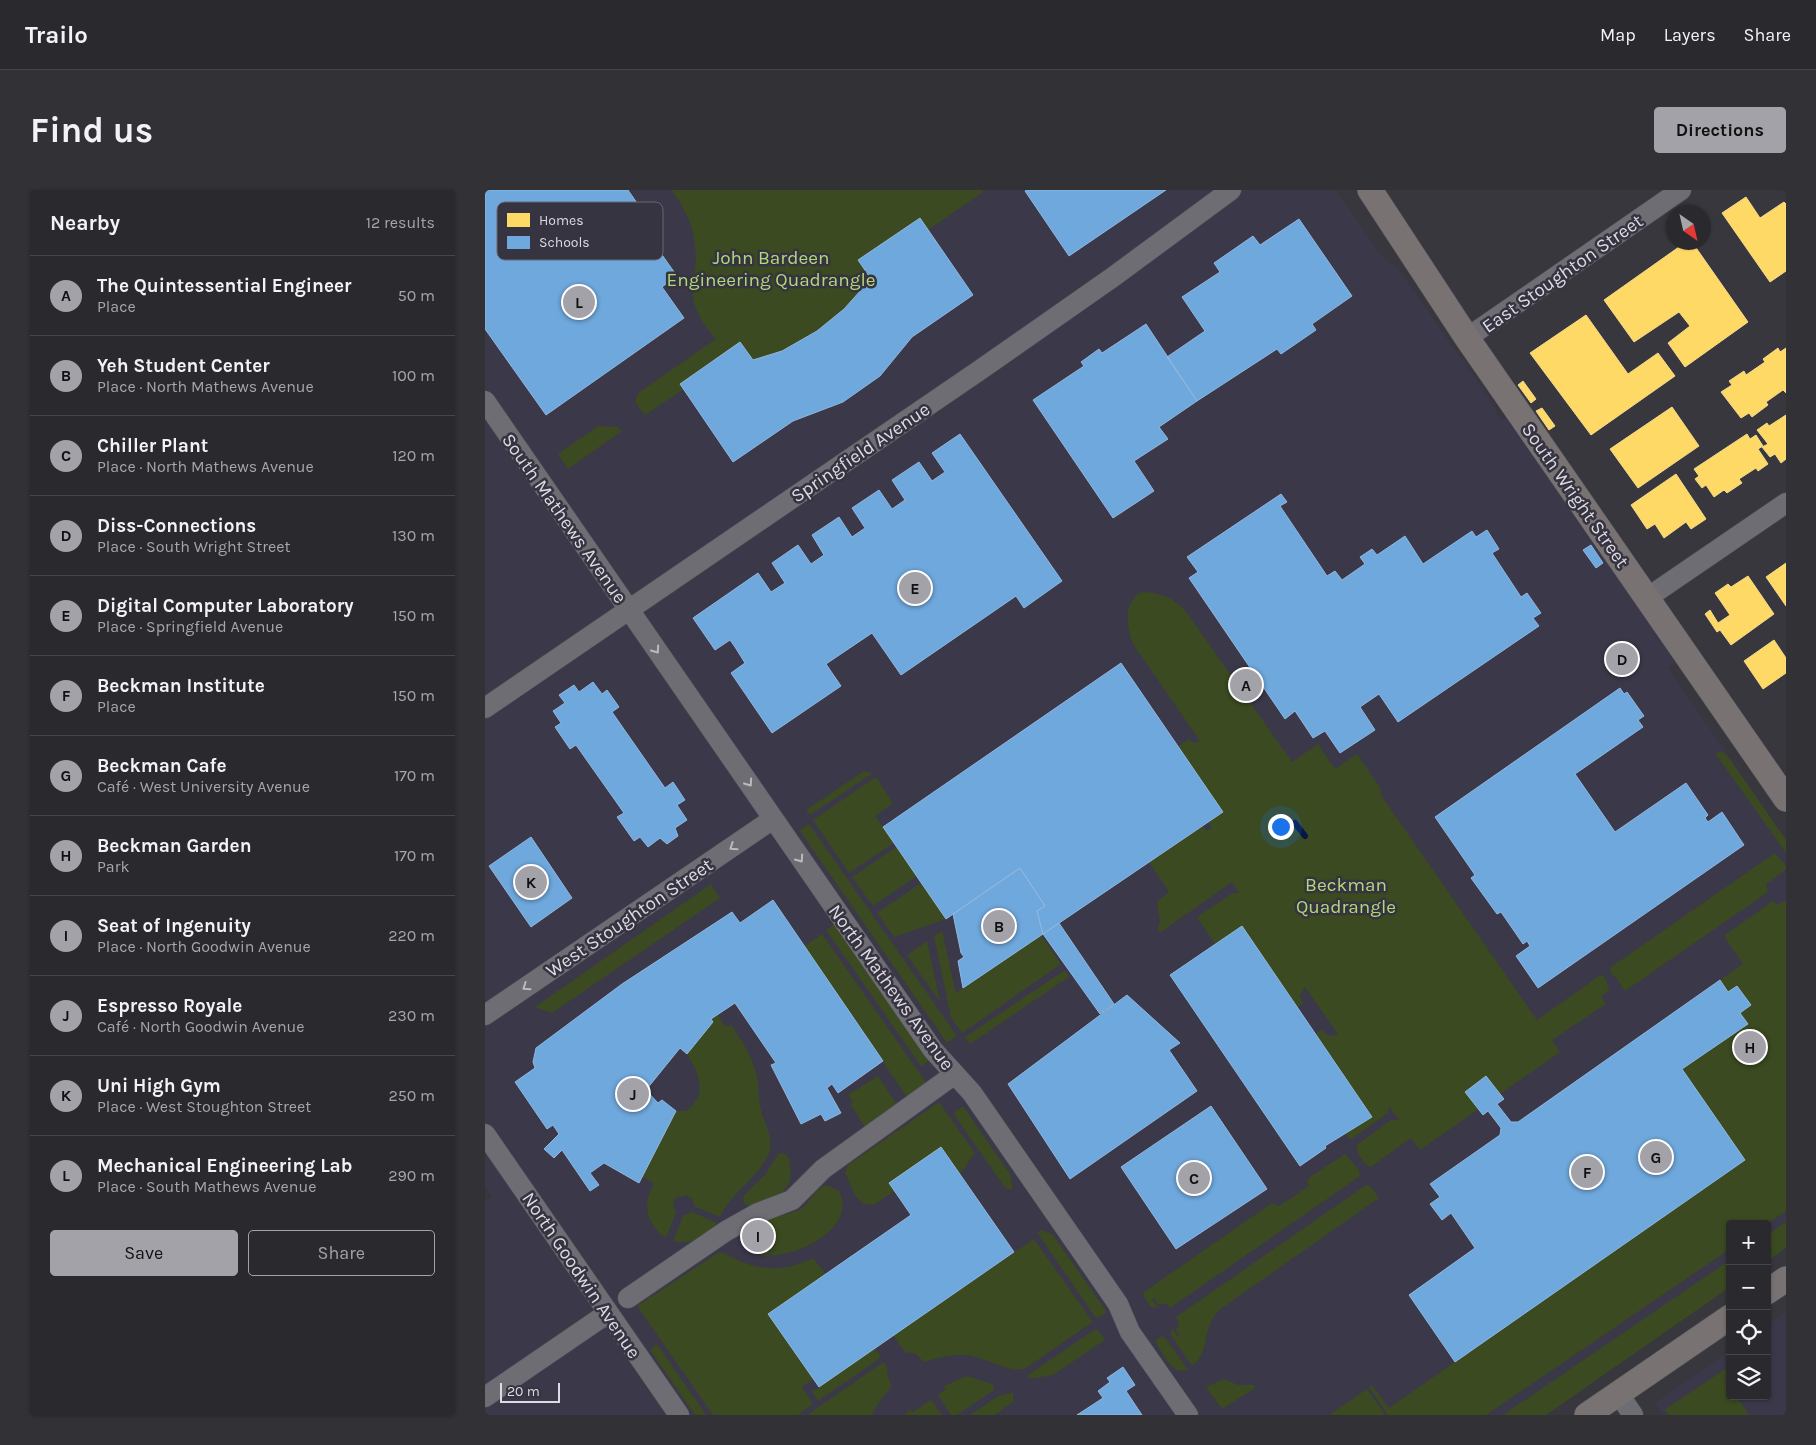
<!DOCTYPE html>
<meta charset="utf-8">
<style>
body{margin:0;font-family:Karla,sans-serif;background:#323136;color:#f1f3f6}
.controls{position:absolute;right:15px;bottom:15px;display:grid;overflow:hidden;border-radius:5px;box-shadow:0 1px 4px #0004}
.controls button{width:45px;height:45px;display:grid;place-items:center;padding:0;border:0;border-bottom:1px solid #46454a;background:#2a292e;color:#f1f3f6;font:25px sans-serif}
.compass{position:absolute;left:1181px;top:15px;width:45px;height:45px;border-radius:50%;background:#2a292e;box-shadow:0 1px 4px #0004;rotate:146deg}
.scale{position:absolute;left:15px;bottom:12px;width:60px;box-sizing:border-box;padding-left:5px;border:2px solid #dcdbe3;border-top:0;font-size:14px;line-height:18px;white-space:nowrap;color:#dcdbe3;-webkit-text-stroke:4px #363440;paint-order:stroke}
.you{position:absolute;left:795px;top:636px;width:18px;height:18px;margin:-12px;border:4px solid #fff;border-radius:50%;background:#1a73e8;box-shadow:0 0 0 8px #1a73e833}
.badge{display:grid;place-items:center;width:32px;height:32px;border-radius:50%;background:#a3a2a9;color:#111;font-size:16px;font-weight:700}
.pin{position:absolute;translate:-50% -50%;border:2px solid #fff;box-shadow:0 1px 5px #0006}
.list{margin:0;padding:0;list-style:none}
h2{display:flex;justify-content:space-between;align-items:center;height:65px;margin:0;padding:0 20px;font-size:21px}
h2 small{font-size:16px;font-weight:400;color:#a5a6aa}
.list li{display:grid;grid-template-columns:32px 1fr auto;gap:15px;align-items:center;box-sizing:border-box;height:80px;padding:0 20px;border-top:1px solid #46454a}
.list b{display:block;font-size:19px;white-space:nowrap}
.list p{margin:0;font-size:16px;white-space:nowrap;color:#a5a6aa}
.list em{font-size:16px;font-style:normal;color:#a5a6aa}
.actions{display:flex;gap:10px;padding:15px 20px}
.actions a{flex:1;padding:11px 0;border:1px solid #a3a2a9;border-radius:5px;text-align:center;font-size:18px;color:#a3a2a9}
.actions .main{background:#a3a2a9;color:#111}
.icon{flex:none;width:28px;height:28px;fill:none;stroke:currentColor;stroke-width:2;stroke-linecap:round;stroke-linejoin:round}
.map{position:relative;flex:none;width:1301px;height:1225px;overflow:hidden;border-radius:5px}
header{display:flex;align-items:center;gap:30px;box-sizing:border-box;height:70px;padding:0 25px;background:#2a292e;border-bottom:1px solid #46454a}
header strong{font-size:24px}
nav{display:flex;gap:28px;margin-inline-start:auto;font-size:18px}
.intro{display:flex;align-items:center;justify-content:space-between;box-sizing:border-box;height:120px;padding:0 30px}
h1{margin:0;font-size:35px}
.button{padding:12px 22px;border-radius:5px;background:#a3a2a9;color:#111;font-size:18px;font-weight:700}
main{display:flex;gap:30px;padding:0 30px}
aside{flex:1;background:#2a292e;border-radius:5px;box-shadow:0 1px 4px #0004}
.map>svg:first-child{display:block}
.built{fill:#3b3849}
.green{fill:#3b4a21}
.homes{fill:#ffd966;stroke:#f4da8c}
.schools{fill:#6fa8dc;stroke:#90b7de}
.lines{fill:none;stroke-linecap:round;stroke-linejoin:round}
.stream{stroke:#051745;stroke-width:6}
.minor-casing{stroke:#55545a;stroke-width:21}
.major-casing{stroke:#55545a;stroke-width:26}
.minor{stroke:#6e6d73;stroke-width:20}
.major{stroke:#797273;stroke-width:25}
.oneway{stroke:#bbbac1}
.labels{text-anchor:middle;stroke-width:5;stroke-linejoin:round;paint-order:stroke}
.park-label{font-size:19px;fill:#b2d879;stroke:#363440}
.street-label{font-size:19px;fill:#dcdbe3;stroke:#363440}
.key{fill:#363440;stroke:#686671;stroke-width:1}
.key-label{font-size:14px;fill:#dcdbe3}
</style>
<header>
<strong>Trailo</strong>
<nav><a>Map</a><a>Layers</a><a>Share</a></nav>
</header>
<div class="intro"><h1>Find us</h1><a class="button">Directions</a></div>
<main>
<aside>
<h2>Nearby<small>12 results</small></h2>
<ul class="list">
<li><span class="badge">A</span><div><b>The Quintessential Engineer</b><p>Place</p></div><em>50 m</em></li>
<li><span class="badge">B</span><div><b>Yeh Student Center</b><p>Place · North Mathews Avenue</p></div><em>100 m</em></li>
<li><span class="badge">C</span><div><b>Chiller Plant</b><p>Place · North Mathews Avenue</p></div><em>120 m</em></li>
<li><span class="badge">D</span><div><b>Diss-Connections</b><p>Place · South Wright Street</p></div><em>130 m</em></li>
<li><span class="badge">E</span><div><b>Digital Computer Laboratory</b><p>Place · Springfield Avenue</p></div><em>150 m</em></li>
<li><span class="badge">F</span><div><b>Beckman Institute</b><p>Place</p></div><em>150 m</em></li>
<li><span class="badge">G</span><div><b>Beckman Cafe</b><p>Café · West University Avenue</p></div><em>170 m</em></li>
<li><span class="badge">H</span><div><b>Beckman Garden</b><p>Park</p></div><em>170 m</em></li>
<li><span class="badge">I</span><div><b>Seat of Ingenuity</b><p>Place · North Goodwin Avenue</p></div><em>220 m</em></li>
<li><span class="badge">J</span><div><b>Espresso Royale</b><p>Café · North Goodwin Avenue</p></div><em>230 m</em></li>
<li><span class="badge">K</span><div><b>Uni High Gym</b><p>Place · West Stoughton Street</p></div><em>250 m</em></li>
<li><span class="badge">L</span><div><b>Mechanical Engineering Lab</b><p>Place · South Mathews Avenue</p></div><em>290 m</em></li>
</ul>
<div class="actions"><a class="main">Save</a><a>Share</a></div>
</aside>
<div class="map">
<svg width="1301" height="1225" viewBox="0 0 1301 1225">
<rect width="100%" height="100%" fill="#38373d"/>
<path class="built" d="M0,0H851L898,68L911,76L952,134L1002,205L1016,231L1024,226L1143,399L1144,405L1190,472L1183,478L1301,649V1056L1282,1069V1034H1245V1094L1048,1225H0V1011L7,1006L0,996Z
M1301,1122V1225H1178L1170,1213L1245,1161V1206H1282V1135Z"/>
<path class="green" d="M187,0H497L498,2L443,40L434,28L374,70L386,89C354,127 317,159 268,170L255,152L195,194L199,199L160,225L150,212L153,203L231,149C191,103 217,96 209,48C206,30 197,15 187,0Z
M113,236L133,237L137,241L83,279L73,264Z
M657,402C676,403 690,408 702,423L807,572L833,554L850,579L872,564L896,599V605L1052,830L1114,786L1118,785L1122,792L1121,793L1125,800L1116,806L1121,814L1067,850L1075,862L935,960L926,948L886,977C879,975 871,963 872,955L906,930H914L904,916L903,923L865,950L861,944L887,927L830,844L836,840L844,846L853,844L820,797L815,806L818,813L812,818L757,736L730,754L712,727L748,703H754L747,692L676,742L672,740L675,731L672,712L684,702L664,672L718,636L722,641L726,638L693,556L704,549L709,553L715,551L648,454C642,438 637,411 657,402Z
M1236,562L1242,565L1301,650V663L1230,563Z
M379,581L388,583L325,625L321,620Z
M391,587L408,613L390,626L409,653L364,683L328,630Z
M324,634L472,846L462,853L317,644L315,640Z
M411,657L432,686L388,716L367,687Z
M1290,663L1301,676V679L1281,694L1283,702L1140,801L1130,786L1128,787L1125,781L1126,777Z
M436,693L461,729L409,747L392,723Z
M226,694L235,708L67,823L50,817Z
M1288,711L1292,715L1301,711V1021L1282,1034H1245V1059L1001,1225H903L884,1197L887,1195L904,1218L1259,970L1197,879L1263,834L1255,823L1265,815L1252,796L1243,802L1235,790L1258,774L1240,748V745Z
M351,733L446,869L436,876L341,740Z
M457,741L471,803L556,745L576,774L477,843L466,828L449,746Z
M337,744L440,891L439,895L422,907L318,757Z
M442,751L455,812L422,765Z
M580,780L584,787L485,854L480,847Z
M233,825L241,837L246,835C256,849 266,864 271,882C274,894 273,907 276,920C280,936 291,951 282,967C269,992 248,1000 235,1027L209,1016L208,1010L202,1005L190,1008L188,1016L191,1023L181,1048C162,1035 156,1014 169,994L157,986L191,921H200C224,907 214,883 202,864L228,832L226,829Z
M393,886L411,913L381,938L365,914L368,912L363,905Z
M454,912L490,963L475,984L456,957L404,993L410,1001L388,1015L378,1014L370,1005L360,983L363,975Z
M478,916L525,984L528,999H521L468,923Z
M299,963C303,966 305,970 305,976C306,983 306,989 303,995C297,1007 267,1024 258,1012L259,1005L280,985L293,964Z
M860,964L874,980L875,986L685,1118L682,1114H673L669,1108L667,1109L673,1118L666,1117L658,1105L659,1102L787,1013L794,1016L824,996L822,991L825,987Z
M342,995L354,1001C380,1051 258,1090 256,1047C264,1026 297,1028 314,1020C326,1014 328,998 342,995Z
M881,995L885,996L894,1008L734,1120C715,1140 727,1160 707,1176L685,1144L688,1139L693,1147L695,1146L691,1140L694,1133L691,1127Z
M207,1022L232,1033C221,1048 206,1055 188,1051L198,1026Z
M1301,1032V1058L1282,1071V1045Z
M556,1040L568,1045L622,1122L613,1128L610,1127L552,1042Z
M549,1049L607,1131L606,1133L541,1178C526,1185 499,1166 481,1165C467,1164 453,1168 439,1172L431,1164L420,1162L408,1145Z
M233,1063H239C260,1075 281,1082 307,1076C314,1074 321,1070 329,1069L341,1084L283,1124L328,1189L317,1197L328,1214L313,1225H228L152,1116Z
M1245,1070V1097L1061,1225H1018Z
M609,1140H613L620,1150L568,1185L544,1189L543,1185Z
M677,1146L682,1150L703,1180C686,1185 678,1163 670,1151Z
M172,1154L221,1225H210L165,1160Z
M390,1158L395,1165L394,1169L333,1211L327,1202Z
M397,1173H400C404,1178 401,1187 407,1196L394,1212L387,1225H322Z
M1245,1176V1185L1239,1189L1245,1197V1206H1251L1264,1225H1183L1180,1219Z
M481,1186L508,1194L509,1200L472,1225H466L453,1205L461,1199L459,1196Z
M738,1189L754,1195H769L770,1198L737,1219L721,1197Z
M882,1199L900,1225H844Z
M528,1202V1212L510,1225H485L513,1206Z
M446,1210L457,1225H420L425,1219L428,1222Z"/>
<path class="homes" d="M1261,7L1275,28L1299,12L1301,14V81L1285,92L1237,23Z
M1201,52H1207L1263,132L1200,177L1183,153L1205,136L1194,122L1149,152L1119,110Z
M1101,125L1143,184L1173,163L1190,186L1106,245L1045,163Z
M1293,158L1295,162L1301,158V203L1298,200L1281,212L1283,215L1267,227L1264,223L1256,228L1236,202L1247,195L1244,191L1259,181L1261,185L1280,172L1278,169Z
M1038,191L1051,209L1046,213L1033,195Z
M1187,217L1214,256L1153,298L1125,259Z
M1057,218L1070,236L1064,240L1051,221Z
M1301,225V269L1296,273L1290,264L1285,267L1277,257L1283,254L1272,240L1282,233L1284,236Z
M1262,244L1265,249L1271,245L1278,256L1273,259L1283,274L1273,281L1271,278L1254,289L1257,293L1242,303L1239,300L1229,307L1221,295L1217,298L1210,289L1214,286L1209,279Z
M1191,284L1221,329L1206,339L1201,332L1179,348L1170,334L1162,339L1146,315Z
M1301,373V416L1281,387Z
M1263,386L1289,424L1246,455L1235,440L1232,442L1220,424L1225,420L1233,433L1245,425L1230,403L1243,394L1246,397Z
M1289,450L1301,468V483L1278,499L1259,471Z"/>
<path class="schools" d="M0,0H143L154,16L146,21L192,86L177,97L199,128L61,225L0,139Z
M542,0H681L584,66L540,1Z
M435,28L488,105L427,147L395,186L358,212L308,231L248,272L195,194L255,152L268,170L297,161L332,141L359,119L386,89L373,70Z
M814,29L867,106L827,134L831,140L796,164L792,159L712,211L682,167L720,141L697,107L735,82L729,73L768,46L775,55Z
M661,134L712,211L674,237L683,249L649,271L669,301L628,328L548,210L599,176L596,172L614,159L617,163Z
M475,244L577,391L539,418L531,406L416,485L387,443L341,474L356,496L287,543L246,483L260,473L250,457L245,450L230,460L208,428L273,383L286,402L300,393L287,373L313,355L326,374L339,365L327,345L354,327L367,347L380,338L367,318L394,300L407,319L420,310L407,290L434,272L447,291L460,282L447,263Z
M796,304L802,312L795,316L842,386L850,381L857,390L880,374L875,367L887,359L892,365L920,346L938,374L987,341L991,347L1002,340L1014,359L1007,363L1036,407L1042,403L1056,423L1048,428L1054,436L913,532L894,504L875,517L890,540L855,563L840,541L828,548L810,521L800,529L704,388L713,382L702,367Z
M1106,355L1118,373L1111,378L1098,360Z
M636,473L738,622L558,744L552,721L560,716L535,678L461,729L398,637Z
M108,492L117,504L122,500L134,517L127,522L180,598L188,592L200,610L192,615L202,630L190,638L193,646L182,654L175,648L163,657L155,647L149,651L132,627L139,623L91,555L85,559L70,537L76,533L68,521L80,513L74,505L89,495L94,502Z
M1135,498L1139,504L1142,502L1159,526L1153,530L1158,537L1090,584L1130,642L1201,593L1223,625L1220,628L1223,632L1237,622L1259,655L1053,798L1031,766L1045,756L1042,751L1038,754L1016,722L1012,724L986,688L990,685L950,627Z
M46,647L87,708L46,737L4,676Z
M535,678L560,716L552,721L558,744L478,798L473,771L479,767L476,763L468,724Z
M288,710L398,871L353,903L347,894L342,898L356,923L340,931L336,924L316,934L286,875L291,873L250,813L226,829L228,832L202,864L195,858L161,900L173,913L177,910L191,921L154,993L119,973L105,983L114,995L105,1001L77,960L69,968L59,959L74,944L68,935L62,939L30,892L50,878L48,872L51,858L137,794L247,722L255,733Z
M574,733L629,814L615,824L558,744Z
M757,736L887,927L840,956L841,958L815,976L685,785Z
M1235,790L1243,802L1252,796L1266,815L1255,823L1263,834L1197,879L1260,970L970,1172L924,1105L990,1058L966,1023L957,1030L945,1014L955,1007L945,994L1015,945L1016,938L1003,921L998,925L980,902L1001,886L1019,909L1012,914L1026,932H1033Z
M642,805L695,853L684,860L712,901L585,989L523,894Z
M726,916L782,999L691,1059L636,977Z
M456,957L529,1062L334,1197L283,1124L426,1025L404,993Z
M638,1177L650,1195L641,1201L657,1225H592L618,1208L613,1201L625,1192L622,1188Z"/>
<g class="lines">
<path class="stream" d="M810,633L820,646"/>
<defs>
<path id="minor" d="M982,148L1196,0
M0,211L448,860L487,903L633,1114L645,1142L703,1225
M1162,408L1301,313
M0,518L495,180L628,87L746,0
M0,825L288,629
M0,944L194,1225
M143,1108L241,1041L273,1023L307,1010L338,979L470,884
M1133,1203L1148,1225
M0,1207L123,1123"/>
<path id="major" d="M885,0L982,148L1301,609
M1282,1102L1301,1089
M1102,1225L1245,1127"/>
</defs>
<use href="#minor" class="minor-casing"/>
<use href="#major" class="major-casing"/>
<use href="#minor" class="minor"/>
<use href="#major" class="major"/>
</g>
<defs><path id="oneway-chevron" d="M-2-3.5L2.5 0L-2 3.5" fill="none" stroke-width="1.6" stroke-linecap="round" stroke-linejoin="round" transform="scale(1.25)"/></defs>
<g class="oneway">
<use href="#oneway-chevron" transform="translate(171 460) rotate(55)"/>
<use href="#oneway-chevron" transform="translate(264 593) rotate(55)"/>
<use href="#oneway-chevron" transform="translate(248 657) rotate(146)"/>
<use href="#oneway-chevron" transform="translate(315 669) rotate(55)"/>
<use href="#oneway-chevron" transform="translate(41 797) rotate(146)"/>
</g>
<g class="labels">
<g class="park-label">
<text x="286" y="74">John Bardeen<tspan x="286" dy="22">Engineering Quadrangle</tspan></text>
<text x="861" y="701">Beckman<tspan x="861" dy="22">Quadrangle</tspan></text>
</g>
<g class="street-label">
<text transform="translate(1077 83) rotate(-35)" y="7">East Stoughton Street</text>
<text transform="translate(375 262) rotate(-34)" y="7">Springfield Avenue</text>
<text transform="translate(1091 305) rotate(55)" y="7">South Wright Street</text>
<text transform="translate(80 328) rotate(55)" y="7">South Mathews Avenue</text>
<text transform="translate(144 727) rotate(-34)" y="7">West Stoughton Street</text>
<text transform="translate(407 797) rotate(54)" y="7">North Mathews Avenue</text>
<text transform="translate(97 1085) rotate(56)" y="7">North Goodwin Avenue</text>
</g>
</g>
<rect x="12" y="12" width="166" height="58" rx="8" class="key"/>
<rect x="22" y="23" width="23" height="14" fill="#ffd966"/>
<rect x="22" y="46" width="23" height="13" fill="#6fa8dc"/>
<g class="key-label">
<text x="54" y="35">Homes</text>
<text x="54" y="57">Schools</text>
</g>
</svg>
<div class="controls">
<button>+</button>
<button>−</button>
<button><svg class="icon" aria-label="locate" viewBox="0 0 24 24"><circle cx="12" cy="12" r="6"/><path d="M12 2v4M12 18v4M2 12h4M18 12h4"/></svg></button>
<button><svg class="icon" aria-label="layers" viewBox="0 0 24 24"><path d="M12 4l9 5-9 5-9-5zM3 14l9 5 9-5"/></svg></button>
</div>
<svg class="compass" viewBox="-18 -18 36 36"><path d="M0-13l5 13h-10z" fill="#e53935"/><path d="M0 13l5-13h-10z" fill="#a5a6aa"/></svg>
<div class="scale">20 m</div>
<div class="you"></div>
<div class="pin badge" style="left:761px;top:495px">A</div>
<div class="pin badge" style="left:514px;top:736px">B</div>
<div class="pin badge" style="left:709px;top:988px">C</div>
<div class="pin badge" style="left:1137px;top:469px">D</div>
<div class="pin badge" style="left:430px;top:398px">E</div>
<div class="pin badge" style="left:1102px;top:982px">F</div>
<div class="pin badge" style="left:1171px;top:967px">G</div>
<div class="pin badge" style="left:1265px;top:857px">H</div>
<div class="pin badge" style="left:273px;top:1046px">I</div>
<div class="pin badge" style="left:148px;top:904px">J</div>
<div class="pin badge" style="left:46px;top:692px">K</div>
<div class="pin badge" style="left:94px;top:112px">L</div>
</div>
</main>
